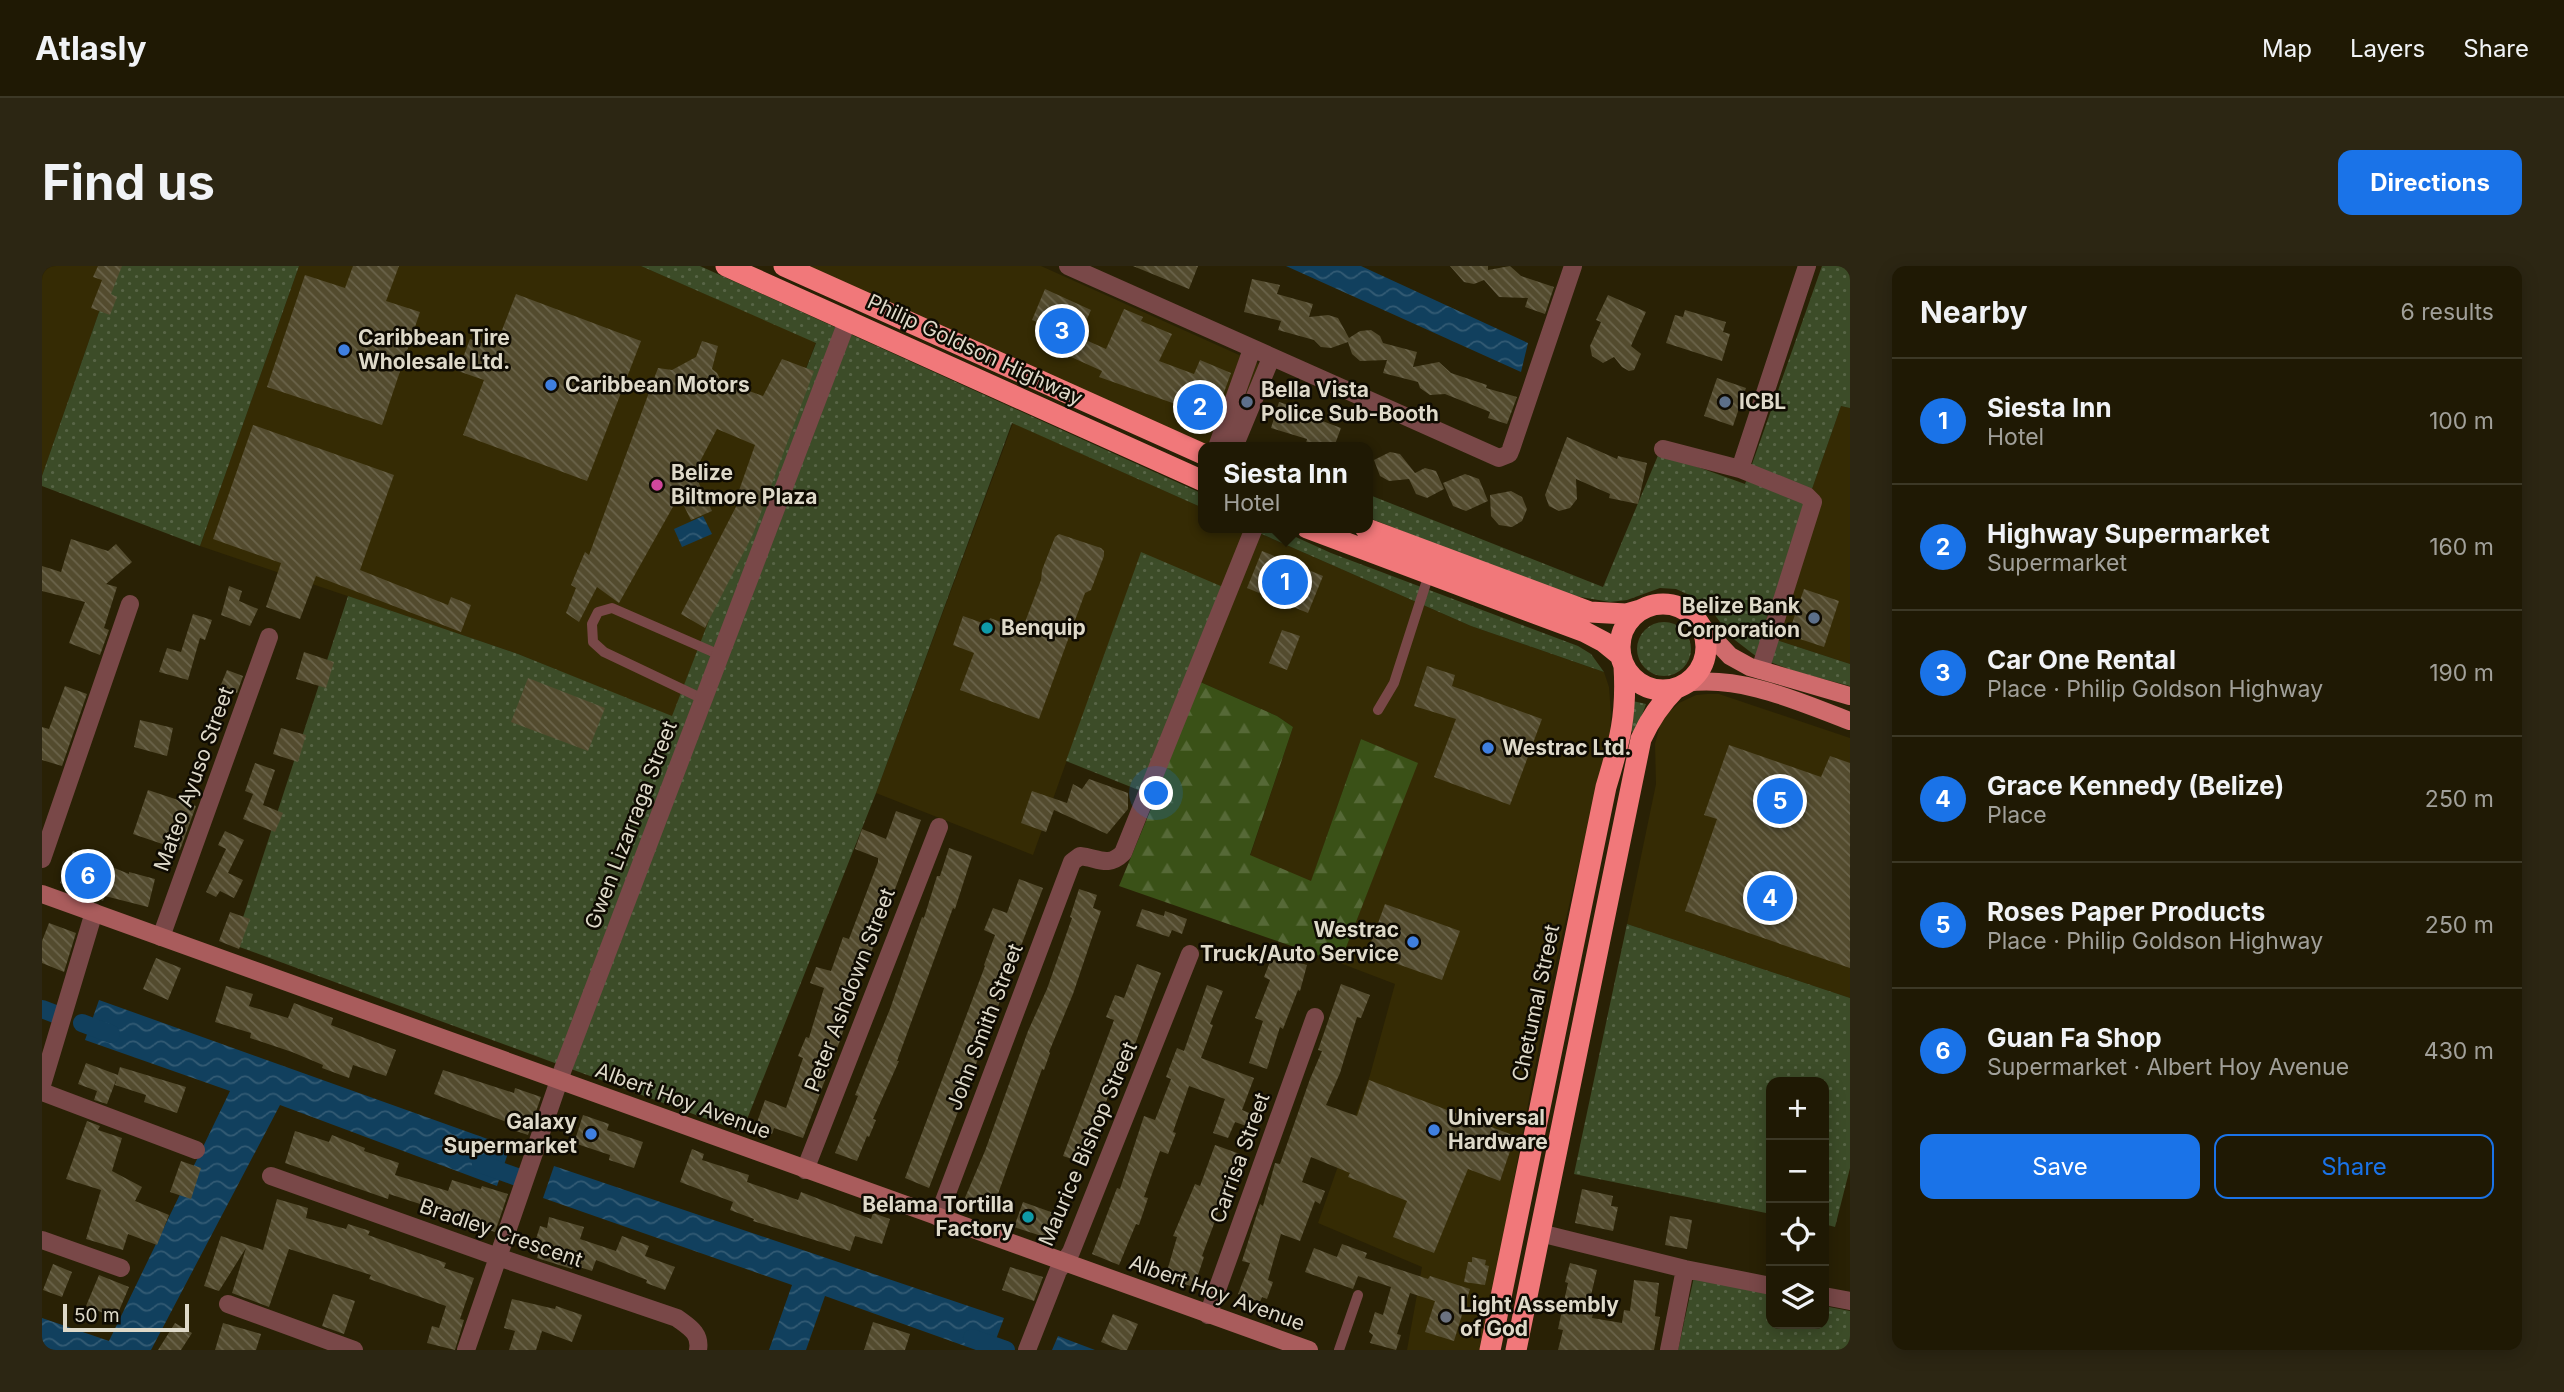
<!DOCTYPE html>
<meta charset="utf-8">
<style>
body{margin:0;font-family:Inter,sans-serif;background:#2c2613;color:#f1f3f6}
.controls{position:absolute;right:21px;bottom:21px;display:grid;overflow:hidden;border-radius:14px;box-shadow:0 4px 18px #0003}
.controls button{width:63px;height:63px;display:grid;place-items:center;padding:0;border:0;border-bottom:2px solid #3c3826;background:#1f1904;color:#f1f3f6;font:35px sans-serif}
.scale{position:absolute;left:21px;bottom:18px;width:126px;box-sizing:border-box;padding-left:7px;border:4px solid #ded9c9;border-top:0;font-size:19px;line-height:24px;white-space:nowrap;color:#ded9c9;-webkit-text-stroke:5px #0f0b02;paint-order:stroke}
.you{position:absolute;left:1115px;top:528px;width:24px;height:24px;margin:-18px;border:5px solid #fff;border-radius:50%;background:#1a73e8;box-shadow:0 0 0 10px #1a73e833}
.badge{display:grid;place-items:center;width:46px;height:46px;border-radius:50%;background:#1a73e8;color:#fff;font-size:23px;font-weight:700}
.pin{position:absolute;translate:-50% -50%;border:4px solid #fff;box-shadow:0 2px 7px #0006}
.popup{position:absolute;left:1156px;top:176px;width:175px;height:91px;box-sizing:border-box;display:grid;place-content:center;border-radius:14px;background:#1f1904;filter:drop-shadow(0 2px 5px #0005);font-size:23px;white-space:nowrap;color:#a1a09a}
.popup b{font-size:26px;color:#f1f3f6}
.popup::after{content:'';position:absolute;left:50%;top:100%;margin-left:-14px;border:14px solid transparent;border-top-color:#1f1904}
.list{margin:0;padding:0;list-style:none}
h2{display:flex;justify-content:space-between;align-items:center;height:91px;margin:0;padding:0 28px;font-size:30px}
h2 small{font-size:23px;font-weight:400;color:#a1a09a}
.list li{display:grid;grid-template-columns:46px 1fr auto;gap:21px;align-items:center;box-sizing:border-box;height:126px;padding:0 28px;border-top:2px solid #3c3826}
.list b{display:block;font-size:26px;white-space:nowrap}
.list p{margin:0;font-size:23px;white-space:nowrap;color:#a1a09a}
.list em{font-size:23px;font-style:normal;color:#a1a09a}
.actions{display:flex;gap:14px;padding:21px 28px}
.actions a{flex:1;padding:16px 0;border:2px solid #1a73e8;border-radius:14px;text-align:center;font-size:24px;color:#1a73e8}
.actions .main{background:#1a73e8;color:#fff}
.icon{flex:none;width:38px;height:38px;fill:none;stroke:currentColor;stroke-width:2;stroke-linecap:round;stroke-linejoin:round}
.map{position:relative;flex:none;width:1808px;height:1084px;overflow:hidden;border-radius:14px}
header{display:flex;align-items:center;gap:42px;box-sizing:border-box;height:98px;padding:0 35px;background:#1f1904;border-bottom:2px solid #3c3826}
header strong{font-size:33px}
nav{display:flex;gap:38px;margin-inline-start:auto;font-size:24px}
.intro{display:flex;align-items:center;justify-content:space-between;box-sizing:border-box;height:168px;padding:0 42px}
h1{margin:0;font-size:49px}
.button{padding:18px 32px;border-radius:14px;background:#1a73e8;color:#fff;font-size:24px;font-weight:700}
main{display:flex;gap:42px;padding:0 42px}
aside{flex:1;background:#1f1904;border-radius:14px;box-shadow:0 4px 18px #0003}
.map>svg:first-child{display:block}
.built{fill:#352b04}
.green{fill:url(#green-dots)}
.forest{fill:url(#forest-firs)}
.water{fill:url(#water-waves)}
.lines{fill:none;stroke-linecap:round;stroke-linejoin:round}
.canal{stroke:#11405e;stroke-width:18}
.building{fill:url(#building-back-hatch)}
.lane{stroke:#794848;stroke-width:10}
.street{stroke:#794848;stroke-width:18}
.secondary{stroke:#a95c5c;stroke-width:18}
.primary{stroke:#cf6b6c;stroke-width:18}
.highway{stroke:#f1787a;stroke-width:21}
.shop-dot{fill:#3f7fe0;stroke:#0f0b02;stroke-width:2.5}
.service-dot{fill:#5c6f8a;stroke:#0f0b02;stroke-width:2.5}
.hotel-dot{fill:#d1479c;stroke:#0f0b02;stroke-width:2.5}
.culture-dot{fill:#0f9aa8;stroke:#0f0b02;stroke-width:2.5}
.worship-dot{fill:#6b7280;stroke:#0f0b02;stroke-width:2.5}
.labels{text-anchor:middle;stroke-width:5;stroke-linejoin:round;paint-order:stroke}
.poi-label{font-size:21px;font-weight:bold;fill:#ded9c9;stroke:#0f0b02;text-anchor:start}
.street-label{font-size:21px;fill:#ded9c9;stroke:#0f0b02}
</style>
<header>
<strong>Atlasly</strong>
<nav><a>Map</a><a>Layers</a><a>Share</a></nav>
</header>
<div class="intro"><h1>Find us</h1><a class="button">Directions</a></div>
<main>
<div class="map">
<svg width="1808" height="1084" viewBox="0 0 1808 1084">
<defs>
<pattern id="green-dots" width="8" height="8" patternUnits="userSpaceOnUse" patternTransform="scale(1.75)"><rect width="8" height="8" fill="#3c4c28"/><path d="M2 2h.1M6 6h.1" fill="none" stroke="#586546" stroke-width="1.8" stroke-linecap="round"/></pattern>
<pattern id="forest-firs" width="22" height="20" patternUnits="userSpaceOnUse" patternTransform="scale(1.75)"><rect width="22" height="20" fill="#3a5117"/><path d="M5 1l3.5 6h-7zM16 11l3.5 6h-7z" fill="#566937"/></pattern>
<pattern id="water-waves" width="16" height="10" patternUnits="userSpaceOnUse" patternTransform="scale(1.75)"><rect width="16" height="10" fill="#11405e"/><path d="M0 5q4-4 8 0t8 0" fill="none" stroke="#335b74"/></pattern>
<pattern id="building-back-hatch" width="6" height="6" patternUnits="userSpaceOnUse" patternTransform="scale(1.75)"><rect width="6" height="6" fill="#534b2e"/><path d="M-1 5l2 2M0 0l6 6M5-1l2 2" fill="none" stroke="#6b644b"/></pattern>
</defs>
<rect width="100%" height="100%" fill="#292105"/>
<path class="built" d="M0,0H73L0,210Z
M257,0H599L774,76L630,451L476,388L158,280Z
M762,0H999L1233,105L1201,181H1161Z
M1799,140L1808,142V398L1719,369Z
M971,157L1161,242V262H1206L1429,360L1562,406L1567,421L1569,448L1568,465L1508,721L1440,1084H1365L1380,1001L1276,957L1328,809L1353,718L1298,697L1375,497L1319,473L1269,616L1208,590L1251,461L1235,450L1156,415L1099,287L991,589L834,527Z
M1665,428H1677L1808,472V732L1585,658L1614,518L1613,478L1618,459L1626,447L1637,437L1654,429Z"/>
<path class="green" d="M73,0H257L158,280L0,220V210Z
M599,0H658L1161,228V242L970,157L834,527L700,866L192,679L306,330L476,388L630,450L774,77Z
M1780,0H1808V142L1799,140L1719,369L1808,398V420L1755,406L1715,391L1689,371L1667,341L1652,331L1634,323L1618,322L1585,334L1568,336L1515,327L1325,251V228L1561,321L1617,187L1703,218Z
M1206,262H1234L1289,287L1536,380L1549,388L1562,406L1429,360Z
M1099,286L1188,324L1114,531L1024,495Z
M1595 383a27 27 0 1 1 54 0a27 27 0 1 1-54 0Z
M1586,434L1604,438L1595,463L1590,466L1587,461Z
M1585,658L1808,732V902L1793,961L1782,958V816H1729V948L1532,908Z
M1652,1011L1729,1028V1058H1782V1040L1808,1045V1084H1636Z"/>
<path class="forest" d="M1156,415L1235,450L1251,461L1208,589L1269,615L1319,473L1376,497L1298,697L1077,620L1114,531Z"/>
<path class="water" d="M1244,0H1319L1486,77L1479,106Z
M661,250L670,268L640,281L632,263Z
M57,734L468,881L455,920L238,839L109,1084H0V1052L67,1075L188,825L43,774Z
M512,900L962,1052L950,1084H934L783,1030L764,1084H727L750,1019L501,932Z
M1016,1070L1053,1084H1010Z"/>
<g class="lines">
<path class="canal" d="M0,743L13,748
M40,757L69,768
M439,898L475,911
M930,1072L964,1084"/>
</g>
<path class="building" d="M56,0H80L69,28L75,31L68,49L49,42L60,14L51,11Z
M311,0H357L344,35L378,46L340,159L225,121L263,9L303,22Z
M1091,0H1156L1147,23Z
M1408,0H1446V4L1468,0L1479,10L1512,21L1503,48L1483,41L1486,32L1457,31L1442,14L1432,18L1422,16Z
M1210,13L1238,19L1235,28L1271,38L1267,51L1286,49L1296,52L1307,72L1318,65L1329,64L1338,70L1341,77L1375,86L1371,101L1397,96L1409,107L1445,119L1444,122L1475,131L1465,158L1446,152L1448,146L1403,128L1388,129L1378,122L1376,116L1341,107L1345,94L1318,95L1310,88L1306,76L1289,82L1279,81L1272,74L1236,64L1239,55L1202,46Z
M1003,23L1049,44L1037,71L1064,83L1082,43L1101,51L1099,55L1130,68L1117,95L1152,108L1158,94L1189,107L1171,157L1138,144L1139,140L1057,111L1060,105L996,76L1003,59L990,54Z
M474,28L599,75L545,215L421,169L442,114L416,105L428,73L453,82Z
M1566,29L1604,46L1589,80L1599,88L1592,104L1587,105L1580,101L1572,91L1561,97L1550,90L1548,80L1559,56L1554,54Z
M1643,44L1684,56L1681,66L1688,68L1680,95L1624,77L1633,49L1641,51Z
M660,75L676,80L670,103L675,107L679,115L721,130L740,93L772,105L711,268L663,362L639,348L699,231L694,233L713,179L675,163L652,207L670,245L649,254L637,230L577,337L555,321L537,356L524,347L534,322L529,319L543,286L547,289L616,102L630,104L654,91Z
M1675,112L1704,122L1691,160L1662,150Z
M1237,136L1263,144L1262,148L1299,162L1292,181H1274L1264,177L1265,173L1229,162Z
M211,159L352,209L318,304L406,339L409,331L429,339L419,366L274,310L258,353L224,341L239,297L171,273Z
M1525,171L1575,193L1576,190L1605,197L1596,238L1567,232L1568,228L1534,213L1535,233L1528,242L1517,245L1507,240L1503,229Z
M1348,186L1358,188L1373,207L1383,202L1394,205L1402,223L1385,232L1374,228L1367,213L1347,215L1338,210L1332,194Z
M1423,208L1437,213L1446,235L1424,245L1411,240L1401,217Z
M1469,225L1480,231L1485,243L1480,255L1470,261L1457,259L1449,250L1448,229Z
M1017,268L1059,282L1062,285V290L1049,324L1043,327L997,453L918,424L932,387L911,379L921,350L946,359L948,352L980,364L999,314L1000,304L1013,271Z
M29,273L66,285L74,278L90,296L64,318L75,321L62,362L67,364L58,389L27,377L43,336L0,325V300L19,306Z
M1220,285L1281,310L1266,347L1205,322Z
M187,320L200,325L197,335L216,343L208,360L179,349Z
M1762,323L1797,335L1782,381L1746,369Z
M151,348L170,354L163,374L158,372L146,414L117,406L125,382L139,386Z
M1240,364L1258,370L1245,404L1227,397Z
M262,386L292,396L284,422L254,413Z
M1385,400L1413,409L1410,420L1500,453L1468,539L1392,511L1414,453L1372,440Z
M185,404L201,410L195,427L178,421Z
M486,412L563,442L546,485L469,456Z
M23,420L45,428L20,500L0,494V461L7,463Z
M98,454L131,462L125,490L92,481Z
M239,462L264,469L256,496L231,488Z
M1687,479L1779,511L1788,490L1808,497V702L1643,645L1675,553L1662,549Z
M213,497L233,504L221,539L241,547L233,566L201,553L211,528L203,525Z
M1047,513L1086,527V543L1065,568L1012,544L1004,566L979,557L990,525L1025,537L1031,518L1040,523Z
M106,524L154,540L138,584L91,568Z
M854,545L879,554L826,695L820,693L801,748L806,750L799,772L761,872L732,862L730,868L713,862L723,834L744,842L761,792L756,790L764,771L767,772L782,722L768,717L774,701L789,705L801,671L807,673L836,596V592L813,583L820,563L844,573Z
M183,565L202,574L186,607L201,614L192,632L178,625L174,631L164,626L184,583L176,579Z
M907,582L930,590L913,643L911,642L855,795H857L831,853L834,854L827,871L825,870L815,895L793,887L816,830L813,829L848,743L874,668L880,651L882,652L895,610H898Z
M31,585L87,608V606L113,613L106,641L63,630L61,635L18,617Z
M977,613L1001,622L887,922L863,912L943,700L942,699L953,669L942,664L951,642L965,647Z
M1037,623L1055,629L1051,642L1059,645L1031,728L1007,786L1008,787L1002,804L1000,803L950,945L922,934L943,885L986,765L1005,723L1030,652L1028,651Z
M1343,638L1418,665L1400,714L1325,687Z
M1100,643L1122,650L1123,645L1145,653L1140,668L1130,664L1127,671L1094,660Z
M188,646L208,653L197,683L177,675Z
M7,657L34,667L22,706L0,697V675Z
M1231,688L1265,699L1258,725L1256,724L1241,763L1238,761L1225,803L1207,797L1221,755L1213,752L1228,714L1222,711Z
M114,692L139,702L126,734L101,723Z
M1095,698L1119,707L1087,795L1085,794L1072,827L1068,825L1042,897L1021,890L1072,754L1064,751L1073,729L1082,732Z
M1299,718L1328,729L1319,752L1315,751L1298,807L1284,839L1315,850L1327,814L1473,870L1458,915L1426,903L1392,987L1351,971L1365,935L1306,911L1308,907L1269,891L1260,916L1283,925L1278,938L1273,935L1258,975L1239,968L1226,1014L1231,1016L1225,1033L1220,1031L1218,1036L1196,1028L1208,997L1200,995L1218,938L1221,940L1233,897L1238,898L1268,813L1280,785L1276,784Z
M1165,719L1181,725L1168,758L1171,759L1159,792L1212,812L1200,844L1212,849L1207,861L1193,856L1186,872L1171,867L1183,833L1147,820L1131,866L1134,867L1126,888L1118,885L1102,931L1106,932L1097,959L1094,958L1077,999L1050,988L1075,922L1078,923L1102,850L1113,854L1129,813L1124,811L1135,782L1142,785Z
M184,720L211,728L207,740L246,752L252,737L291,752L289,759L354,784L344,810L311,799L307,812L280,802L281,799L250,786L208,772L209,767L173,756Z
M44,797L76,809L65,838L52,834L55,825L36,818Z
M78,801L144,821L135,847L102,836L104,829L73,819Z
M401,804L472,827L473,822L499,831L486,869L465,862L467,857L392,828Z
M541,849L567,858L565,864L601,876L592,902L567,894L568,889L532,877Z
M45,855L58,860L56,864L80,872L70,905L100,921L93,935L127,949L115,979L86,968L81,984L44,973L59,924L24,913Z
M253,865L287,876L290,869L323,882L322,885L357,897L353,909L406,925L410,914L439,923L440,920L466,928L453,966L399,948L400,945L347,928L346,933L243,897Z
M1173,879L1198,888L1160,990L1162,991L1152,1021L1123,1012L1135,971L1131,970L1153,918L1158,920Z
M650,883L662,888L660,894L707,909L705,916L756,934L759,926L829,953L831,947L848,953L840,978L813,970L808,985L711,955L712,953L688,944L691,936L638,916Z
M139,895L159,902L149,933L128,926Z
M1540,923L1571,930L1569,940L1576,941L1571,965L1533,957Z
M235,933L266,942L264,952L304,963L306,958L328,965L326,969L404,997L402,1002L432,1012L418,1053L422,1054L413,1084L385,1077L390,1060L397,1062L404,1040L327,1013L329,1009L247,983L227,1041L190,1027L204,982L177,1025L162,1020L179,970L221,984Z
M981,936L1020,950L1012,974L972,961Z
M1628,950L1650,954L1645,983L1623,979Z
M507,951L542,961L538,973L574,985L580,970L607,980L603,990L633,1001L623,1024L604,1017L605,1014L554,994L550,1005L531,999L530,1003L495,992L500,975L494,973L498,960L505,962Z
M1300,978L1325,987L1323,992L1386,1013L1388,1010L1428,1023L1412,1075L1383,1066L1393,1035L1368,1027L1355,1068L1359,1069L1354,1084L1328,1077L1331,1069L1327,1066L1333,1046L1341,1049L1349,1021L1316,1010L1311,1023L1263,1006L1272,982L1295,991Z
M1430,991L1444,994L1443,999L1447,1000L1443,1019L1422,1016L1426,996H1430Z
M1528,997L1555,1004L1545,1046L1551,1047L1550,1052L1580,1057L1582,1044L1588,1045L1592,1014L1617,1017L1613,1050L1618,1051L1612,1084H1516L1521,1064L1516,1063L1526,1017L1523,1016Z
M11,998L30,1006L20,1031L1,1024Z
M968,1001L1001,1011L992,1035L960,1024Z
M57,1009L87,1021L74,1052L44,1040Z
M291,1028L313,1035L302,1068L280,1060Z
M470,1033L513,1043L514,1040L540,1049L530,1076L500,1065L494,1084H467L473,1065L462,1062Z
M1071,1048L1096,1058L1085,1084H1079L1059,1076Z
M831,1056L868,1068L863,1084H822Z
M133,1057L150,1067L139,1084H116Z
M181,1057L219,1068L214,1084H173Z"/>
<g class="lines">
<path class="lane" d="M661,433L562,386L551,376L550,358L556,346L570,342L678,389
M1336,444L1352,417L1387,308
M1297,1084L1316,1029"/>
<path class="street" d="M1026,0L1457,192L1467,188L1469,183L1531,0
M1175,181L1210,83
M1192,181L1229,92
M1621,183L1698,203L1765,230L1771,236L1718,404
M1698,203L1765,0
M0,593L88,338
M119,671L227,371
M0,819L52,646
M0,826L154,884
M763,904L897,561
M229,910L456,991L635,1052C647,1061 659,1067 656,1084
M896,951L1030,596L1038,590C1056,592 1066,602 1081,587L1212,262
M1498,967L1643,1003L1729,1020
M0,974L79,1002
M1782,1030L1808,1035
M186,1038L312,1084
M1166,1049L1273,751
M424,1084L521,803L806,53
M985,1084L1016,1005L1029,986L1148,688
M1627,1084L1643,1003"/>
<path class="secondary" d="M0,628L1267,1084"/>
<path class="primary" d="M1658,358L1688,390L1708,401L1808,430
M1644,417C1700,409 1757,436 1808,455"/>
<path class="highway" d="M684,0L1161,215
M742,0L1161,188
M1265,262L1543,366L1562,376L1578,389
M1323,262L1548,346L1584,348L1598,344
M1578 381a43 43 0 1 1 86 0a43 43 0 1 1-86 0Z
M1448,1084L1564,521C1578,475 1585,449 1582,400
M1474,1084L1599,473C1608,453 1618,438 1634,422"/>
</g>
<g class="shop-dot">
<circle cx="302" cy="84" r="7"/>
<circle cx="509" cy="119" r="7"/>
<circle cx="1446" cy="482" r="7"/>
<circle cx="1371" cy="676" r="7"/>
<circle cx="1392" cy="864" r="7"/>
<circle cx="549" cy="868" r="7"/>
</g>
<g class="service-dot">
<circle cx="1205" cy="136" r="7"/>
<circle cx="1683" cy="136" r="7"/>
<circle cx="1772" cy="352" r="7"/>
</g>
<circle class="hotel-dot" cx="615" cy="219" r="7"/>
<g class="culture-dot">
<circle cx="945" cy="362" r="7"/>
<circle cx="986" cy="951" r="7"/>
</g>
<circle class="worship-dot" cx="1404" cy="1051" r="7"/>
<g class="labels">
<g class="poi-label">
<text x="316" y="79">Caribbean Tire<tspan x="316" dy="24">Wholesale Ltd.</tspan></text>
<text x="523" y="126">Caribbean Motors</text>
<text x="1219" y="131">Bella Vista<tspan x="1219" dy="24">Police Sub-Booth</tspan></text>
<text x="1697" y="143">ICBL</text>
<text x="629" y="214">Belize<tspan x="629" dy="24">Biltmore Plaza</tspan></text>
<text x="1758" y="347" text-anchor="end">Belize Bank<tspan x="1758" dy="24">Corporation</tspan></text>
<text x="959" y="369">Benquip</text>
<text x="1460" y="489">Westrac Ltd.</text>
<text x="1357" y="671" text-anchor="end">Westrac<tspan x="1357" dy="24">Truck/Auto Service</tspan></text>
<text x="1406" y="859">Universal<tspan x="1406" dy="24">Hardware</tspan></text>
<text x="535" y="863" text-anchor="end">Galaxy<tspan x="535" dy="24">Supermarket</tspan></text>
<text x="972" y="946" text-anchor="end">Belama Tortilla<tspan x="972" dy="24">Factory</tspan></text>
<text x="1418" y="1046">Light Assembly<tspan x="1418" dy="24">of God</tspan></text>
</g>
<g class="street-label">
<text transform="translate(933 84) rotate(25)" y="7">Philip Goldson Highway</text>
<text transform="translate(152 513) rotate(-70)" y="7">Mateo Ayuso Street</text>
<text transform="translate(589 559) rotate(-69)" y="7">Gwen Lizarraga Street</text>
<text transform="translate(808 724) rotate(-69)" y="7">Peter Ashdown Street</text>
<text transform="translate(1494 737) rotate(-78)" y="7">Chetumal Street</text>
<text transform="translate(943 761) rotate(-69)" y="7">John Smith Street</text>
<text transform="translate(641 835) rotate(20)" y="7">Albert Hoy Avenue</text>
<text transform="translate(1046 878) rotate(-67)" y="7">Maurice Bishop Street</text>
<text transform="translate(1198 892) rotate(-70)" y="7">Carrisa Street</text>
<text transform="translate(459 967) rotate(19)" y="7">Bradley Crescent</text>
<text transform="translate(1175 1027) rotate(20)" y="7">Albert Hoy Avenue</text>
</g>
</g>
</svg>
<div class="controls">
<button>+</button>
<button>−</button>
<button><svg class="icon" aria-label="locate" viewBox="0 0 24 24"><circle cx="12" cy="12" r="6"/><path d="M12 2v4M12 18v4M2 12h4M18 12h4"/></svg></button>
<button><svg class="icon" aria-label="layers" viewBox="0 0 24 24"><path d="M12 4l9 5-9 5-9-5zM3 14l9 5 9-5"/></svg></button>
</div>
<div class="scale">50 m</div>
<div class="you"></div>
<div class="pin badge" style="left:1243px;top:316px">1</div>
<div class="popup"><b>Siesta Inn</b>Hotel</div>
<div class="pin badge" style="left:1158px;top:141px">2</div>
<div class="pin badge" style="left:1020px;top:65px">3</div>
<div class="pin badge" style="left:1728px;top:632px">4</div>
<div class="pin badge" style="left:1738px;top:535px">5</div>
<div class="pin badge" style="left:46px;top:610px">6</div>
</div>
<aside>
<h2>Nearby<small>6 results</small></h2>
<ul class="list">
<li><span class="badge">1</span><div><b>Siesta Inn</b><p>Hotel</p></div><em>100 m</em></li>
<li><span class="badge">2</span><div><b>Highway Supermarket</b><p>Supermarket</p></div><em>160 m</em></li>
<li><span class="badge">3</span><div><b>Car One Rental</b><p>Place · Philip Goldson Highway</p></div><em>190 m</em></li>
<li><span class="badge">4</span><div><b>Grace Kennedy (Belize)</b><p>Place</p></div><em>250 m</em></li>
<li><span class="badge">5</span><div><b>Roses Paper Products</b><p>Place · Philip Goldson Highway</p></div><em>250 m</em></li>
<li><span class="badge">6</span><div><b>Guan Fa Shop</b><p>Supermarket · Albert Hoy Avenue</p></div><em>430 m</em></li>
</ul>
<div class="actions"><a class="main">Save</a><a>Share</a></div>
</aside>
</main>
